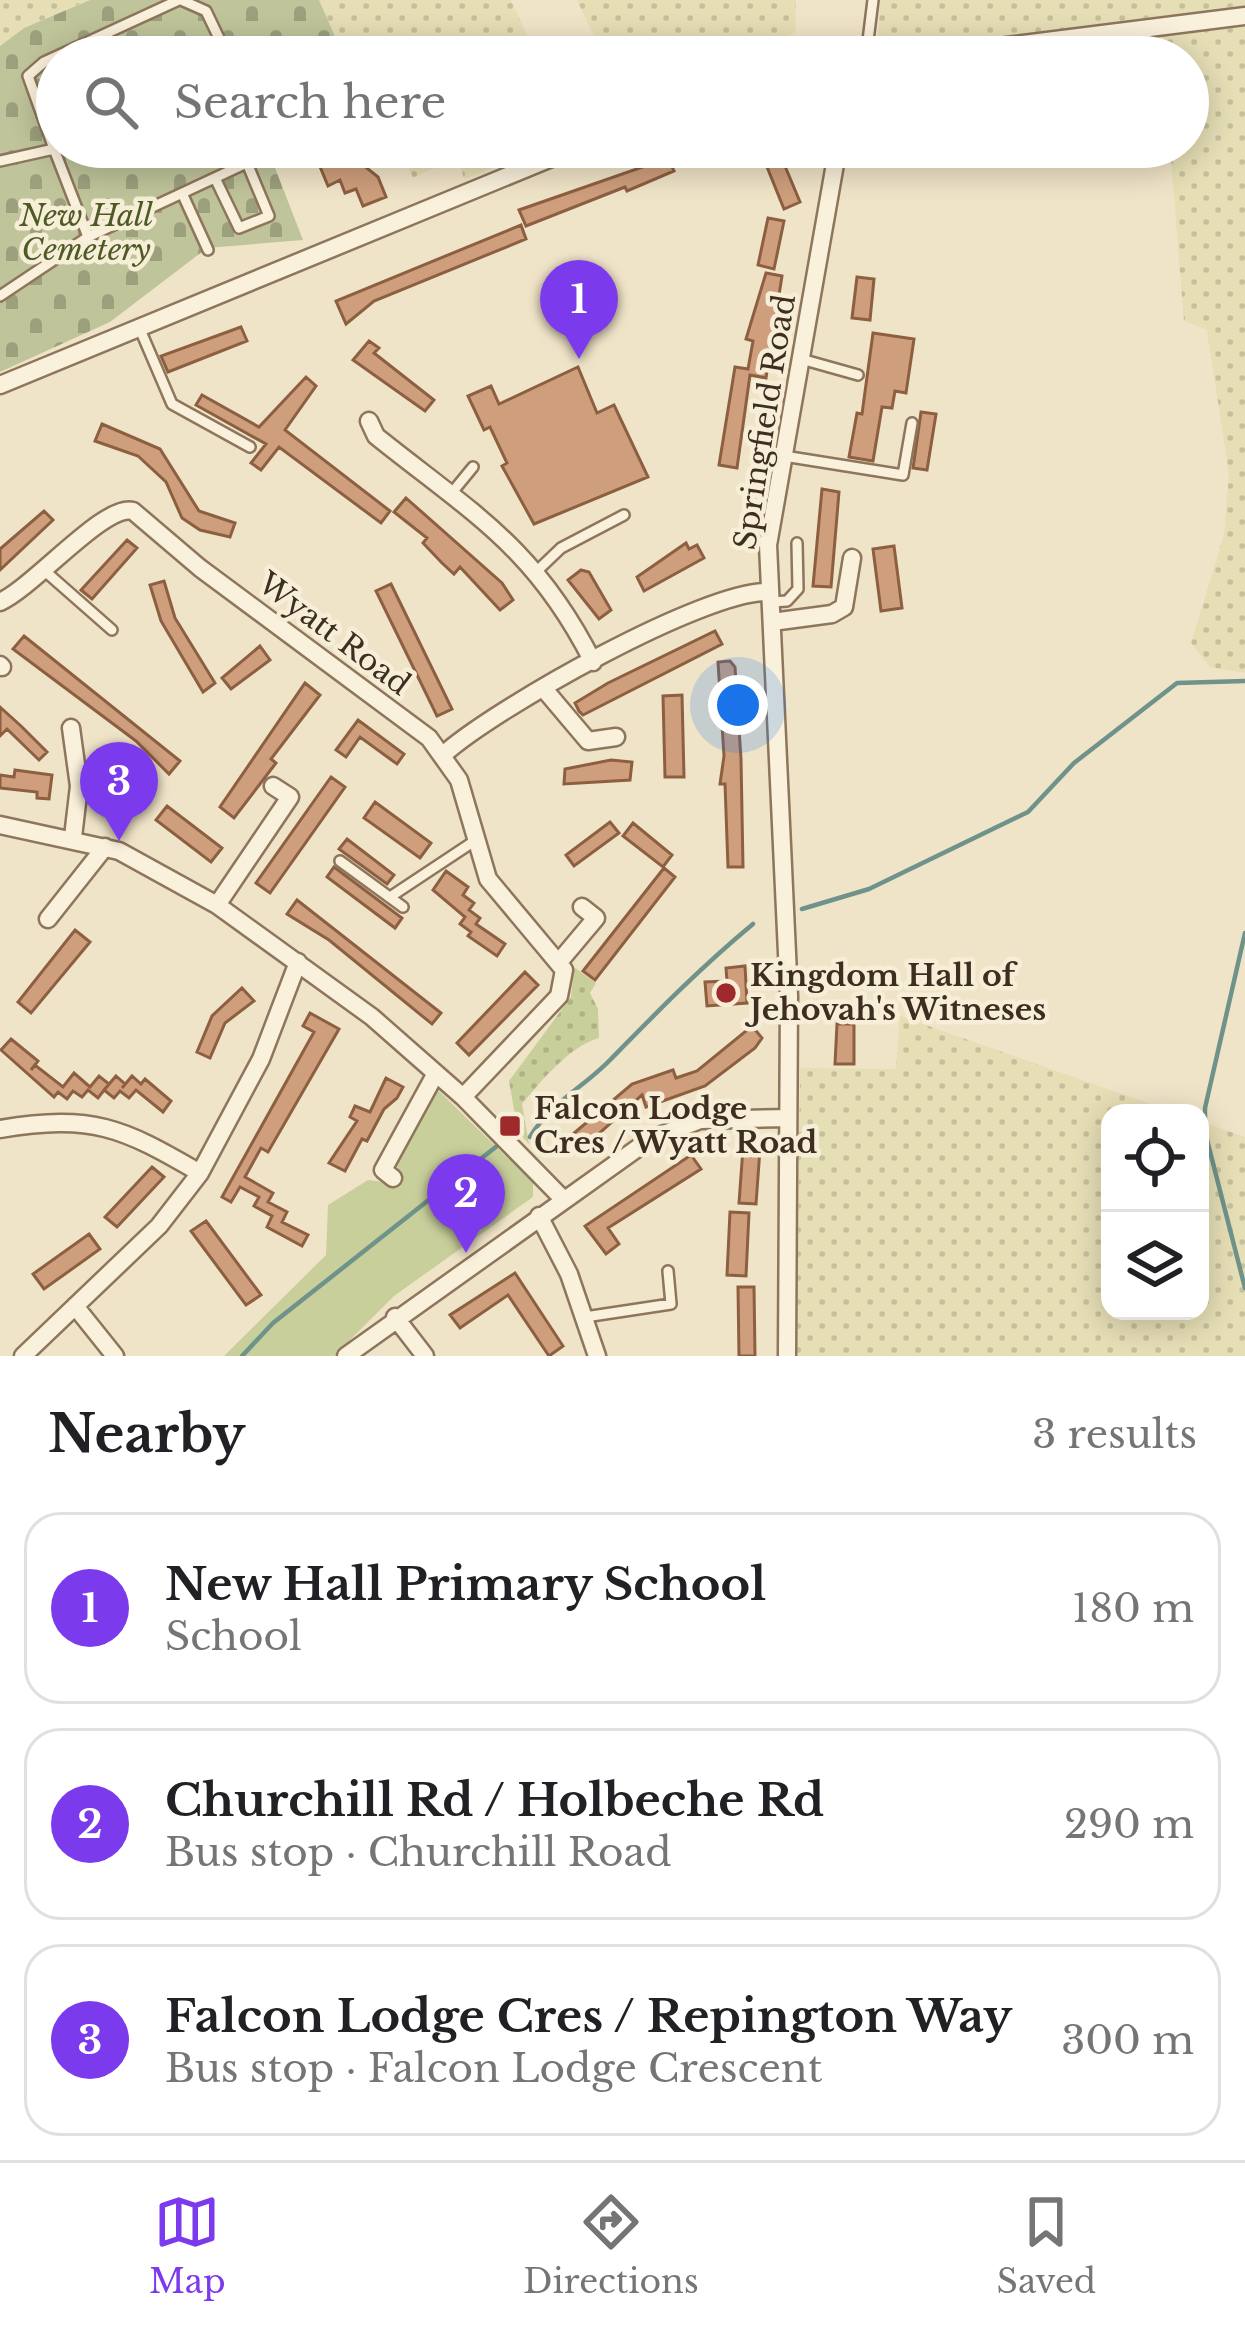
<!DOCTYPE html>
<meta charset="utf-8">
<style>
body{margin:0;font-family:"Libre Baskerville",serif;background:#f6f6f6;color:#202124}
.controls{position:absolute;right:36px;bottom:36px;display:grid;overflow:hidden;border-radius:24px;box-shadow:0 6px 30px #0003}
.controls button{width:108px;height:108px;display:grid;place-items:center;padding:0;border:0;border-bottom:3px solid #e0e0e0;background:#fff;color:#202124;font:60px sans-serif}
.you{position:absolute;left:738px;top:705px;width:42px;height:42px;margin:-30px;border:9px solid #fff;border-radius:50%;background:#1a73e8;box-shadow:0 0 0 18px #1a73e833}
.badge{display:grid;place-items:center;width:78px;height:78px;border-radius:50%;background:#7c3aed;color:#fff;font-size:39px;font-weight:700}
.pin{position:absolute;translate:-50% -99px;filter:drop-shadow(0 3px 6px #0008)}
.pin::after{content:'';position:absolute;top:63px;width:42px;height:36px;background:inherit;clip-path:polygon(0 0,100% 0,50% 100%)}
.list{margin:0;padding:0;list-style:none}
h2{display:flex;justify-content:space-between;align-items:center;height:156px;margin:0;padding:0 48px;font-size:51px}
h2 small{font-size:39px;font-weight:400;color:#757577}
.list li{display:grid;grid-template-columns:78px 1fr auto;gap:36px;align-items:center;box-sizing:border-box;height:192px;margin:0 24px 24px;padding:0 24px;border:3px solid #e0e0e0;border-radius:36px}
.list b{display:block;font-size:45px;white-space:nowrap}
.list p{margin:0;font-size:39px;white-space:nowrap;color:#757577}
.list em{font-size:39px;font-style:normal;color:#757577}
.icon{flex:none;width:66px;height:66px;fill:none;stroke:currentColor;stroke-width:2;stroke-linecap:round;stroke-linejoin:round}
.map{position:relative;flex:none;width:1245px;height:1356px;overflow:hidden}
.search{position:absolute;background:#fff;box-shadow:0 6px 30px #0003;left:36px;right:36px;top:36px;height:132px;display:flex;align-items:center;gap:30px;box-sizing:border-box;padding:0 42px;border-radius:66px;color:#757577;font-size:45px}
.sheet{height:804px;background:#fff}
nav{display:flex;justify-content:space-around;align-items:center;box-sizing:border-box;height:168px;border-top:3px solid #e0e0e0;background:#fff;font-size:33px;color:#757577}
nav a{display:grid;justify-items:center;gap:6px}
nav .on{color:#7c3aed}
.map>svg:first-child{display:block}
.farmland{fill:url(#farmland-dots)}
.grass{fill:url(#grass-dots)}
.cemetery{fill:url(#cemetery-stones)}
.park{fill:#c9cf9b}
.lines{fill:none;stroke-linecap:round;stroke-linejoin:round}
.stream{stroke:#6f938a;stroke-width:4.5}
.building{fill:#cf9f7d;stroke:#8d5f41;stroke-width:3}
.service-casing{stroke:#8d765c;stroke-width:14}
.minor-casing{stroke:#8d765c;stroke-width:21}
.service{stroke:#faf1dc;stroke-width:9}
.minor{stroke:#faf1dc;stroke-width:16}
.poi-dot{fill:#9e2a2b;stroke:#f7eed8;stroke-width:4.5}
.labels{text-anchor:middle;stroke-width:9;stroke-linejoin:round;paint-order:stroke}
.park-label{font-size:30px;font-style:italic;fill:#4d5a26;stroke:#f7eed8}
.street-label{font-size:30px;fill:#3d2e20;stroke:#f7eed8}
.poi-label{font-size:30px;font-weight:bold;fill:#3d2e20;stroke:#f7eed8;text-anchor:start}
</style>
<div class="map">
<svg width="1245" height="1356" viewBox="0 0 1245 1356">
<defs>
<pattern id="farmland-dots" width="8" height="8" patternUnits="userSpaceOnUse" patternTransform="scale(3)"><rect width="8" height="8" fill="#e6deb5"/><path d="M2 2h.1M6 6h.1" fill="none" stroke="#c6bf9b" stroke-width="1.8" stroke-linecap="round"/></pattern>
<pattern id="grass-dots" width="8" height="8" patternUnits="userSpaceOnUse" patternTransform="scale(3)"><rect width="8" height="8" fill="#c9cf9b"/><path d="M2 2h.1M6 6h.1" fill="none" stroke="#aeb285" stroke-width="1.8" stroke-linecap="round"/></pattern>
<pattern id="cemetery-stones" width="16" height="16" patternUnits="userSpaceOnUse" patternTransform="scale(3)"><rect width="16" height="16" fill="#bfc49a"/><path d="M2 7V4a2 2 0 0 1 4 0v3zM10 15v-3a2 2 0 0 1 4 0v3z" fill="#9ca07d"/></pattern>
</defs>
<rect width="100%" height="100%" fill="#f0e4c8"/>
<path class="farmland" d="M0,0H89L24,28L0,46Z
M319,0H511L537,57H344Z
M577,0H796L795,32L755,57H604Z
M880,0H1245V5L888,51L878,40Z
M1245,27V673L1210,667L1191,643L1224,535L1229,474L1207,330L1184,321L1170,147H1188V57H1163L1162,35Z
M399,147H548L464,179L458,157L413,178Z
M900,1016L1176,1113H1110V1311H1200V1121L1245,1137V1356H797L800,1068L896,1069Z"/>
<path class="grass" d="M574,967L596,983L590,993L598,1009L599,1038C570,1046 541,1081 522,1104L529,1144L518,1132L509,1081L571,997Z"/>
<path class="cemetery" d="M90,0H319L344,57H57V147H316L275,168L303,240L207,248L110,322L0,372V46L24,28Z"/>
<path class="park" d="M438,1090L533,1183V1197L394,1296L334,1356H224L326,1255L328,1205L368,1180L394,1183L402,1176L395,1162Z"/>
<g class="lines">
<path class="stream" d="M802,909L869,889L1028,812L1074,763L1177,683L1245,681
M1245,933L1205,1108V1132L1245,1288
M530,1137C551,1102 583,1088 610,1060C657,1012 701,967 753,924
M242,1356L273,1323L497,1146"/>
</g>
<path class="building" d="M339,147H359L363,165L378,177L386,197L363,206L356,189L345,193L340,180L328,186L316,157Z
M759,147H777L800,202L784,209Z
M668,158L674,171L627,191L625,187L526,226L519,210Z
M768,218L784,221L774,269L758,265Z
M521,225L526,239L374,301L346,324L336,301Z
M766,273L782,276L766,378L750,375L737,468L719,465L735,367L748,369L753,341L746,339Z
M857,277L874,279L870,320L852,318Z
M241,327L247,341L168,372L161,356Z
M873,333L914,339L906,393L895,391L892,408L882,407L873,461L849,457L857,413L862,414Z
M369,341L379,348L374,353L434,400L425,411L353,360Z
M578,367L597,413L614,405L648,477L534,524L502,466L507,463L490,427L484,430L468,396L491,386L499,404Z
M306,377L316,386L285,430L390,511L381,523L279,447L261,470L251,463L266,444L196,405L202,395L259,427Z
M921,412L936,414L927,470L913,468Z
M102,424L160,449L199,511L235,523L230,537L200,530L182,518L166,482L138,456L95,441Z
M822,489L839,492L831,587L813,586Z
M406,498L502,583L513,600L500,610L460,567L454,574L442,563L423,543L427,538L394,512Z
M44,511L53,520L0,570V549Z
M127,540L137,548L92,599L81,590Z
M686,543L689,549L697,545L704,558L644,591L637,577Z
M894,546L902,608L881,611L873,549Z
M581,570L589,572L611,610L599,619L568,580Z
M164,581L175,618L215,683L203,692L161,621L150,585Z
M391,584L452,709L437,716L376,591Z
M715,631L722,644L583,715L579,711L575,703L608,683Z
M24,636L180,761L169,774L136,741L13,649Z
M260,646L270,660L231,689L222,678Z
M730,661L735,667L741,759L743,867H728L725,784H720L724,756L718,662Z
M305,683L320,695L271,759L276,763L234,818L220,807Z
M682,695L684,777H665L663,696Z
M0,707L21,726L47,752L39,760L7,729L0,736Z
M358,720L404,754L397,764L360,737L346,757L336,750Z
M611,760L632,762L630,780L564,784L565,769Z
M15,770L52,775L49,799L37,798V792L0,788V775L14,777Z
M331,777L345,787L270,893L256,883Z
M375,802L431,843L420,858L364,818Z
M167,806L222,848L211,862L156,820Z
M610,822L619,833L574,866L566,855Z
M633,823L672,855L663,867L623,836Z
M347,839L394,875L387,884L339,849Z
M334,867L402,918L395,928L327,877Z
M664,868L675,877L595,980L583,971Z
M446,871L468,887L463,895L474,903L469,910L480,918L476,924L505,944L497,956L468,936L471,932L460,924L465,917L433,890Z
M297,900L441,1013L432,1024L329,940L287,914Z
M75,930L90,942L31,1013L18,1002Z
M745,966L747,1003L707,1006L705,982L727,981L726,968Z
M525,972L538,985L469,1055L457,1043Z
M242,988L254,1001L225,1023L210,1058L197,1052L212,1016Z
M310,1013L339,1029L268,1152L261,1148L245,1177L273,1193L268,1202L287,1212L282,1222L308,1235L302,1246L267,1227L272,1216L254,1206L259,1197L240,1187L231,1202L222,1197L314,1032L303,1026Z
M837,1024H854V1064H835Z
M752,1026L762,1038L755,1048L705,1086L646,1107L642,1095L584,1147L573,1134L632,1084L673,1070L676,1078L697,1071Z
M11,1039L38,1061L31,1070L35,1065L63,1087L74,1073L90,1087L99,1076L109,1084L98,1098L88,1090L82,1097L73,1091L67,1099L58,1092L54,1097L1,1050Z
M116,1076L125,1084L122,1088L132,1076L141,1084L145,1079L171,1101L163,1112L136,1090L129,1098L120,1091L114,1098L104,1090Z
M386,1078L403,1087L397,1098L384,1109L367,1141L362,1139L345,1171L329,1163L357,1121L350,1117L355,1106L370,1112Z
M743,1148L760,1149L756,1204L739,1203Z
M691,1155L701,1169L608,1228L619,1244L606,1254L585,1226Z
M152,1167L164,1177L117,1227L105,1217Z
M730,1212L749,1213L746,1276L727,1275Z
M206,1221L261,1295L246,1305L191,1231Z
M89,1234L100,1249L44,1289L33,1274Z
M515,1273L563,1346L549,1356L508,1295L460,1328L450,1315Z
M738,1287H754L755,1356H739Z"/>
<g class="lines">
<defs>
<path id="service" d="M181,0L206,11L228,57
M866,57L873,0
M59,147L54,149L28,76L44,62L179,0
M370,160L391,150
M0,161L54,149L88,237L0,296
M215,178L239,228L269,216L247,163
M182,193L208,250
M88,237L251,161L256,147
M139,327L172,404L250,447
M801,359L858,375
M784,456L903,475L912,423
M450,495L473,467
M538,570L561,548L624,515
M46,572L112,630
M771,602L787,601L798,589L797,543
M340,861L403,907
M390,897L479,838
M585,1317L671,1304L668,1271"/>
<path id="minor" d="M920,57L1245,16
M0,385L578,147
M369,421L376,436C472,513 535,547 593,662
M0,602C36,585 105,503 133,511L200,568L429,738L459,780L488,879L564,970L559,996L463,1097
M772,622L832,614L844,607L852,558
M0,665L2,667
M544,689L588,741L616,737
M71,728L79,786L73,837
M443,755C492,710 707,588 770,592
M0,825L119,851L217,905L372,1017L463,1097L563,1199
M217,905L290,797L273,786
M48,919L105,847
M559,962L596,918L582,907
M0,1129C93,1114 121,1127 200,1173
M393,1178L383,1170L436,1073
M539,1216L569,1274L597,1356
M75,1306L115,1356
M395,1317L425,1356
M23,1356L159,1226L200,1173L261,1059L298,962
M346,1356L649,1140L700,1120L788,1118
M787,1356L789,996L768,545L838,147"/>
</defs>
<use href="#service" class="service-casing"/>
<use href="#minor" class="minor-casing"/>
<use href="#service" class="service"/>
<use href="#minor" class="minor"/>
</g>
<g class="poi-dot">
<circle cx="726" cy="993" r="12"/>
<rect x="498" y="1114" width="24" height="24" rx="6"/>
</g>
<g class="labels">
<g class="park-label">
<text x="86" y="226">New Hall<tspan x="86" dy="34">Cemetery</tspan></text>
</g>
<g class="street-label">
<text transform="translate(765 422) rotate(-81)" y="10">Springfield Road</text>
<text transform="translate(334 634) rotate(37)" y="10">Wyatt Road</text>
</g>
<g class="poi-label">
<text x="750" y="986">Kingdom Hall of<tspan x="750" dy="34">Jehovah's Witneses</tspan></text>
<text x="534" y="1119">Falcon Lodge<tspan x="534" dy="34">Cres / Wyatt Road</tspan></text>
</g>
</g>
</svg>
<div class="controls">
<button><svg class="icon" aria-label="locate" viewBox="0 0 24 24"><circle cx="12" cy="12" r="6"/><path d="M12 2v4M12 18v4M2 12h4M18 12h4"/></svg></button>
<button><svg class="icon" aria-label="layers" viewBox="0 0 24 24"><path d="M12 4l9 5-9 5-9-5zM3 14l9 5 9-5"/></svg></button>
</div>
<div class="you"></div>
<div class="pin badge" style="left:579px;top:359px">1</div>
<div class="pin badge" style="left:466px;top:1253px">2</div>
<div class="pin badge" style="left:119px;top:841px">3</div>
<div class="search"><svg class="icon" aria-label="search" viewBox="0 0 24 24"><circle cx="10" cy="10" r="6"/><path d="M15 15l6 6"/></svg>Search here</div>
</div>
<section class="sheet">
<h2>Nearby<small>3 results</small></h2>
<ul class="list">
<li><span class="badge">1</span><div><b>New Hall Primary School</b><p>School</p></div><em>180 m</em></li>
<li><span class="badge">2</span><div><b>Churchill Rd / Holbeche Rd</b><p>Bus stop · Churchill Road</p></div><em>290 m</em></li>
<li><span class="badge">3</span><div><b>Falcon Lodge Cres / Repington Way</b><p>Bus stop · Falcon Lodge Crescent</p></div><em>300 m</em></li>
</ul>
</section>
<nav>
<a class="on"><svg class="icon" aria-label="map" viewBox="0 0 24 24"><path d="M3 6l6-2 6 2 6-2v14l-6 2-6-2-6 2zM9 4v14M15 6v14"/></svg>Map</a>
<a><svg class="icon" aria-label="directions" viewBox="0 0 24 24"><path d="M12 3l9 9-9 9-9-9zM9 14v-3h6M13 9l2 2-2 2"/></svg>Directions</a>
<a><svg class="icon" aria-label="saved" viewBox="0 0 24 24"><path d="M7 4h10v16l-5-4-5 4z"/></svg>Saved</a>
</nav>
